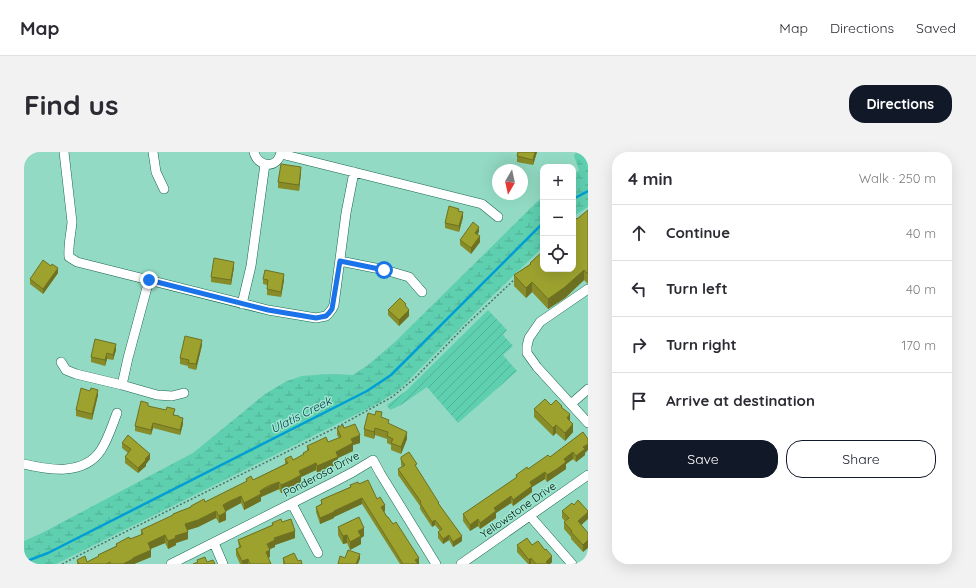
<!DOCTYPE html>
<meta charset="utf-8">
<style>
body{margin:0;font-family:Quicksand,sans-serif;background:#f2f2f3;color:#2b2b33}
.controls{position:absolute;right:12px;top:12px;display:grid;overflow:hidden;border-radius:8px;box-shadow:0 4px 16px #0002}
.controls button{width:36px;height:36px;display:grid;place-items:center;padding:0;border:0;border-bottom:1px solid #e1e1e2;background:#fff;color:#2b2b33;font:20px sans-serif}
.compass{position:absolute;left:468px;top:12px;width:36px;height:36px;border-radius:50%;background:#fff;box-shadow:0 4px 16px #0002;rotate:189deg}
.stop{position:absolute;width:12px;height:12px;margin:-9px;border:3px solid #1a73e8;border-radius:50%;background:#fff}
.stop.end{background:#1a73e8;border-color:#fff;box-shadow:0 1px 4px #0008}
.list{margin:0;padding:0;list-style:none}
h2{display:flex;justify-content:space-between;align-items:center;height:52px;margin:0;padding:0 16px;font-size:17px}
h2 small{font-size:13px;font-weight:400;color:#7c7c81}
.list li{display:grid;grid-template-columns:26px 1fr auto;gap:12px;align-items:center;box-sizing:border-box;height:56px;padding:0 16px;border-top:1px solid #e1e1e2}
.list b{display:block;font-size:15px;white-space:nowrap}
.list em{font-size:13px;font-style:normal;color:#7c7c81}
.actions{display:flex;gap:8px;padding:12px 16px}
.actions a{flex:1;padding:9px 0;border:1px solid #111827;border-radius:16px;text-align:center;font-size:14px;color:#111827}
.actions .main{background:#111827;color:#fff}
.icon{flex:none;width:22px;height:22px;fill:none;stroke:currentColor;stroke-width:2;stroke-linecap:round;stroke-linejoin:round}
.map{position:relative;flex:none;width:564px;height:412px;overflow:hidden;border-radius:16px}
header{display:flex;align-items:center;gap:24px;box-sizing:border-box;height:56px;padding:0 20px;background:#fff;border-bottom:1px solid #e1e1e2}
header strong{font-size:19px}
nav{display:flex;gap:22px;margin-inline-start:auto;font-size:14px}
.intro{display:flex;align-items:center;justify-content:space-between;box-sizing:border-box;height:96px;padding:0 24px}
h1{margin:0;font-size:28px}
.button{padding:10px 18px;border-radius:16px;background:#111827;color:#fff;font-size:14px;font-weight:700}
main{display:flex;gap:24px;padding:0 24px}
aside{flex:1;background:#fff;border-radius:16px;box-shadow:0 4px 16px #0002}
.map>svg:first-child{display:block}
.wetland{fill:url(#wetland-marsh)}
.garden{fill:url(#garden-furrows)}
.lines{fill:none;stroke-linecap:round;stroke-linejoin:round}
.stream{stroke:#009ed5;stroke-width:2.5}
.minor-casing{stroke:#1a6653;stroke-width:10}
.path{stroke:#487566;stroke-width:1.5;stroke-dasharray:2 2;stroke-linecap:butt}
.minor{stroke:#fff;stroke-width:9}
.wall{fill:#878b28}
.shaded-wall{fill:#6e7121}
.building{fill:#9da22f;stroke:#6e7121}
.route{stroke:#1a73e8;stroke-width:5}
.labels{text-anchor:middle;stroke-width:3;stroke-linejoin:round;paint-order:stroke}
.street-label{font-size:11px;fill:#00120c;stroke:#9fe7d0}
.water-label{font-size:12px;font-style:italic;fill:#00384f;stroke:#9fe7d0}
</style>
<header>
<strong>Map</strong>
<nav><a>Map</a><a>Directions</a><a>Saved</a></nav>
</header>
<div class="intro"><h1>Find us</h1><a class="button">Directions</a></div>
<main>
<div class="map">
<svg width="564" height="412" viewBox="0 0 564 412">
<defs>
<pattern id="wetland-marsh" width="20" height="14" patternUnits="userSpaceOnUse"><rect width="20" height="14" fill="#5ecfaf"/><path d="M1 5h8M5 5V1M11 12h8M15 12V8" fill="none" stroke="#50b195"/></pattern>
<pattern id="garden-furrows" width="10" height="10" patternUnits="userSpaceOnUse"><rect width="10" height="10" fill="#5ecfaf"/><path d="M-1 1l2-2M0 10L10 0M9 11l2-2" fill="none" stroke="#50b195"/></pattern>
</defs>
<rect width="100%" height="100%" fill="#92dac3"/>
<path class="wetland" d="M552,0H564V55L554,61L549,66V22L554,19L555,18L550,4Z
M519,44V95L458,154L382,231L372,240L353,252L32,412H0V389L18,381L118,328L169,301L241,242L263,229L278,224L304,222L329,223L344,213L371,190Z"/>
<path class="garden" d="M464,158L483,178L479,183L489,194L479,203L493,219L434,271L403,235L377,253L366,258L363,253L382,239Z"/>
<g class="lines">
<path class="stream" d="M549,47L564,39
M0,410L24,401L343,239L367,223L519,71"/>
<defs>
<path id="minor" d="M40,0L48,70C47,82 44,93 45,105L53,110L61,112L244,158L292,166L302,164L305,161L308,157L310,153L322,61L330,20
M129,0L132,20L140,37
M230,0C234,16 254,17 257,0
M257,2L458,52L474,65
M316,109L361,118L385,125L398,140
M564,137L516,170L505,186L503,194V201L513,215L564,271
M218,152L227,114L241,12
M37,210L42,218L52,222L98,233L133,243L148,244L160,241
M98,233L104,206L125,128
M547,252L564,237
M0,312C25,318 60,324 77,298C84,287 88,274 93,261
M268,352L294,401
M506,364L548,412
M190,391L199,412
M147,412L310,330L329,320L349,308L356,321L412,412
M437,412L564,323"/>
</defs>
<use href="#minor" class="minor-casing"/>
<path class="path" d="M38,412L95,383L315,274L368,245L391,226L441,174L491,127"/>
<use href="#minor" class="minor"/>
</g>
<path class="wall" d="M513,0L509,13L493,10V4Z
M277,20L275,39L254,36V30Z
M564,58V132L560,128L541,146L524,157L508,140L502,146L490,134V123L506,112V111Z
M435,59L439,65L435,80L421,76V71Z
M455,80L453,82L456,90L447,102L436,93V88Z
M210,115L207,133L187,130V125Z
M34,121L19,142L6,132V127Z
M239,127L260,128L257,145L243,143V133L239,132Z
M382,155L385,164L375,174L364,163V158Z
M178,193L172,218L164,216V214L156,212V206Z
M92,198L89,208L83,207L81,214L67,210V205Z
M66,239L74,243L68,268L52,264V258Z
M527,253L538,255L546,269L549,280L541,289L532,281L529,284L510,265V257Z
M124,254L151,263L155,265L159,272L156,283L129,276L127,283L111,279V274Z
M365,272L383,287L377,302L367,298V293L363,291V287L351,283L350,287L340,284V277Z
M313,276H320L336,291L329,293V299L314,306V312L293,321L292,318L277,325V330L266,336L257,341L255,337L244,342L237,345V349L220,358L217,351L204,357L201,359L202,368L195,371L192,366L174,375L164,378V387L152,391V393L144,397L141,391L126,397L127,405L110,412H53V408L63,410L74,405V403L92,394V392L106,387L117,383V378L149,364V362L167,355V354L181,350L222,330V327L229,328L261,312V307L269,308L279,303V301L283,299V294L304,290L315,286L313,283Z
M559,280L561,303L552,310L549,307L542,312V317L533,323L523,330L521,327L508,335V340L489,354L487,351L472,361V366L456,377L454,374L446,379L439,369V362L492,326V323L526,305Z
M98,291L126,307L122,312V314L114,321L101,311V305L104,301L98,296Z
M377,305L393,316L438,389L429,395L425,388L419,392L414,386V380L416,379L411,373L408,375L396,357V354L374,323V317L378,315L377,313Z
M335,332L353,347L361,359L360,360L363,365L395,412H376L338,352L310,365V366L296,372L292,360V355L297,352V348L306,344L326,335V333Z
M538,359L557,373L564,381L559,400L547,387V385L540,377V370L541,369L538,366Z
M258,370L271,386L251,393V395L246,397V405L244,406L247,412H216L212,403V397L215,396L214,388L248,373V371Z
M314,375L340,384L337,386V392L326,398L323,391L319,392L314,383Z
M493,393H508L528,410L526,412H504L493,400Z
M259,406L274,409L278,412H259Z"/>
<path class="shaded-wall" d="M511,0H513L509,13V8Z
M277,15V20L275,39V33Z
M439,60V65L435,80V74Z
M455,75V80L451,86V81Z
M456,84V90L447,102V96Z
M210,110V115L207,133V128Z
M34,116V121L19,142V137Z
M560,118V128L541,146L524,157V147Z
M260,122V128L257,145V140Z
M508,130V140L502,146V136Z
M385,158V164L375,174V168Z
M178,188V193L172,218V212Z
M92,192V198L89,208V203Z
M83,201V207L81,214V208Z
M74,238V243L68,268V262Z
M546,262V270L543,266Z
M159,266V272L156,283V278Z
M129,271V276L127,283V278Z
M549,272V280L541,289V281Z
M532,273V281L529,284V276Z
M351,276V283L350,287V280Z
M383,280V287L377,302V295Z
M336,283V291L329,293V299L314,306V312L293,321V314L312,300L327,287Z
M564,292V298L561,301V303L552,310V304L559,295Z
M549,300V307L542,312V317L523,330V323L540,307Z
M126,302V307L122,312V314L114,321V316Z
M292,311V318L277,325V330L257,341V333L275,319Z
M521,320V327L508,335V340L489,354V348L506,330Z
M255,330V337L237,345V349L220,358V351L236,339Z
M217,344V351L199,361V353Z
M487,344V351L472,361V366L456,377V371L470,356Z
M338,346V352L310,365V366L296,372V366Z
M361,353V359L357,361V355Z
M192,359V366L174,375L161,379V372Z
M202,360V368L195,371V364Z
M564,360V367L554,376V369Z
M454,367V374L446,379V373Z
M411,368V373L408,375V370Z
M340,376V384L337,386V392L326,398V390L334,379Z
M271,379V386L251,393V395L243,398V392L250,386Z
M164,380V387L152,391V393L144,397V389L151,384Z
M141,383V391L124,398V391Z
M323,383V391L319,392V384Z
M425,383V388L419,392V387Z
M438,384V389L429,395V390Z
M564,388V396L559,400V393Z
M127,398V405L110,412H99L109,406Z
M246,398V405L242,407V400Z
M336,402V407L334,412H332Z
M528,404V410L526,412H522V410Z
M395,406V412H394L391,408Z
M507,406V412H505V408Z
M224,407V412H218V409Z"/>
<path class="building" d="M494,0H511L509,8L493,4Z
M257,12L277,15L275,33L254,30Z
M425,54L435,57L434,59L439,60L435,74L421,71Z
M564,58V121H563L560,118L541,135L524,147L508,130L502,136L490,123L507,112L506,111L519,99V117H549V66L551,65L553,67Z
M449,70L455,75L451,81L456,84L447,96L436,88Z
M190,106L210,110L207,128L187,125Z
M19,108L27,114L28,112L34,116L19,137L6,127Z
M241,118L260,122L257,140L243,137L244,128L239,127Z
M376,146L382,152L381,153L385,158L375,168L364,158Z
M161,184L178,188L172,212L164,211L165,208L156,206Z
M71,187L92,192L89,203L83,201L81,208L67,205Z
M57,236L66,239L67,236L74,238L68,262L52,258Z
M521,247L527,253L532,248L538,254L537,255L546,262L543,266L549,272L541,281L532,273L529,276L510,257Z
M117,249L124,251V254L142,258L143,255L151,257L149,263L155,264V265L159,266L156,278L129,271L127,278L111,274Z
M352,259L358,260L357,265L365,268L364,271L383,280L377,295L367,291L369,287L363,284L364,280L351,276L350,280L340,277L344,261L351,263Z
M331,272L336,283L327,287L329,291L312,300L314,305L293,314L292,311L275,319L277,323L266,329L257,333L255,330L244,334L236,339L237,342L220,351L217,344L204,350L199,353L202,360L195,364L192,359L174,368L161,372L164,380L151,384L152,386L144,389L141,383L124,391L127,398L109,406V407L99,412H86V410L82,412H54H55L53,408L61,404L63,410L75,404L74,403L93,394L92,392L105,385L106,387L119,382L117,378L149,363V362L167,355V354L180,347L181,350L223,329L222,327L227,324L229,328L264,311L261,307L267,304L269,308L280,302L279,301L285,298L283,294L296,288L302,285L304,290L317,285L313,276L319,273L320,276Z
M559,280L564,287V292L559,295L561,297L552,304L549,300L540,307L542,310L533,317L523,323L521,320L506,330L508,334L489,348L487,344L470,356L472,359L456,371L454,367L446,373L439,362L493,325L492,323L503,315L504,317L524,303L526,305Z
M104,283L126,302L121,307L122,308L114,316L101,305L107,297L98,291Z
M385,300L393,312L391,313L415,351H414L438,384L429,390L425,383L419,387L414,380L418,377L411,368L408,370L396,351L397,350L374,317L381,313L377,308V305Z
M344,328L353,347L356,345L361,353L357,355L363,365H364L369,372L372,370L395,406L391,408L394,412H379L338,346L310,359V360L296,366L292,355L298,352L297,348L306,344L327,335L326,333L334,330L335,332Z
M554,348L564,359V360L554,369L564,381V388L559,393L547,380L548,379L540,370L545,366L538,359L548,351L550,353Z
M335,365L340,376L334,379L337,384L326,390L323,383L319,384L314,375Z
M257,367L258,370L267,367L271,379L250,386L251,388L243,392L246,398L242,400L247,412H226L224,407L218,409L212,397L217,395L214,388L249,373L248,371Z
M503,386L508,393L514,389L521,398L522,397L528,404L522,410L524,412H512L507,406L505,408L493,393Z
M324,398L336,402L332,412H314L316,404L321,406Z
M270,401L274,409L277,408L278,412H261L259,406Z
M181,405L183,410L189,408L191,412H169L174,410L173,408Z"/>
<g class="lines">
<path class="route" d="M125,128L244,158L292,166L302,164L305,161L308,157L316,109L360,118"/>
</g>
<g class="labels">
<g class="street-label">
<text transform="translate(297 322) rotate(-28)" y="4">Ponderosa Drive</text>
<text transform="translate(494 358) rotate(-35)" y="4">Yellowstone Drive</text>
</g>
<g class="water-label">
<text transform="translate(277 263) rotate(-27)" y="4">Ulatis Creek</text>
</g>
</g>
</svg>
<div class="controls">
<button>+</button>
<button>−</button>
<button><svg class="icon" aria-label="locate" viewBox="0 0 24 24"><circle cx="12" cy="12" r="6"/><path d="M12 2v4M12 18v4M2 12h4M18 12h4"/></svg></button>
</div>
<svg class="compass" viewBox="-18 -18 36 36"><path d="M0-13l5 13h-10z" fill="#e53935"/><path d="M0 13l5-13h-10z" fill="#7c7c81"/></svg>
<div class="stop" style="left:360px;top:118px"></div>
<div class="stop end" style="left:125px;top:128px"></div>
</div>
<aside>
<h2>4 min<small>Walk · 250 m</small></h2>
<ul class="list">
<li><svg class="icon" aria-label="ahead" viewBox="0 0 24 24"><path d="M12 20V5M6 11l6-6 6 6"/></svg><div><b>Continue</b></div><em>40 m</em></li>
<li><svg class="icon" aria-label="left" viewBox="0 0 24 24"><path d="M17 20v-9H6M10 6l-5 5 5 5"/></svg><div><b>Turn left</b></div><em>40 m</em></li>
<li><svg class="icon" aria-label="right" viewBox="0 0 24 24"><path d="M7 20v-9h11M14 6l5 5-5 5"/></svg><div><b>Turn right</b></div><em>170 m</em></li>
<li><svg class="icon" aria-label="arrive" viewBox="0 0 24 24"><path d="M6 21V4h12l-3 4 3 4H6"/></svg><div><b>Arrive at destination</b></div></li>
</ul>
<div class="actions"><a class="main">Save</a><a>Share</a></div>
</aside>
</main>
